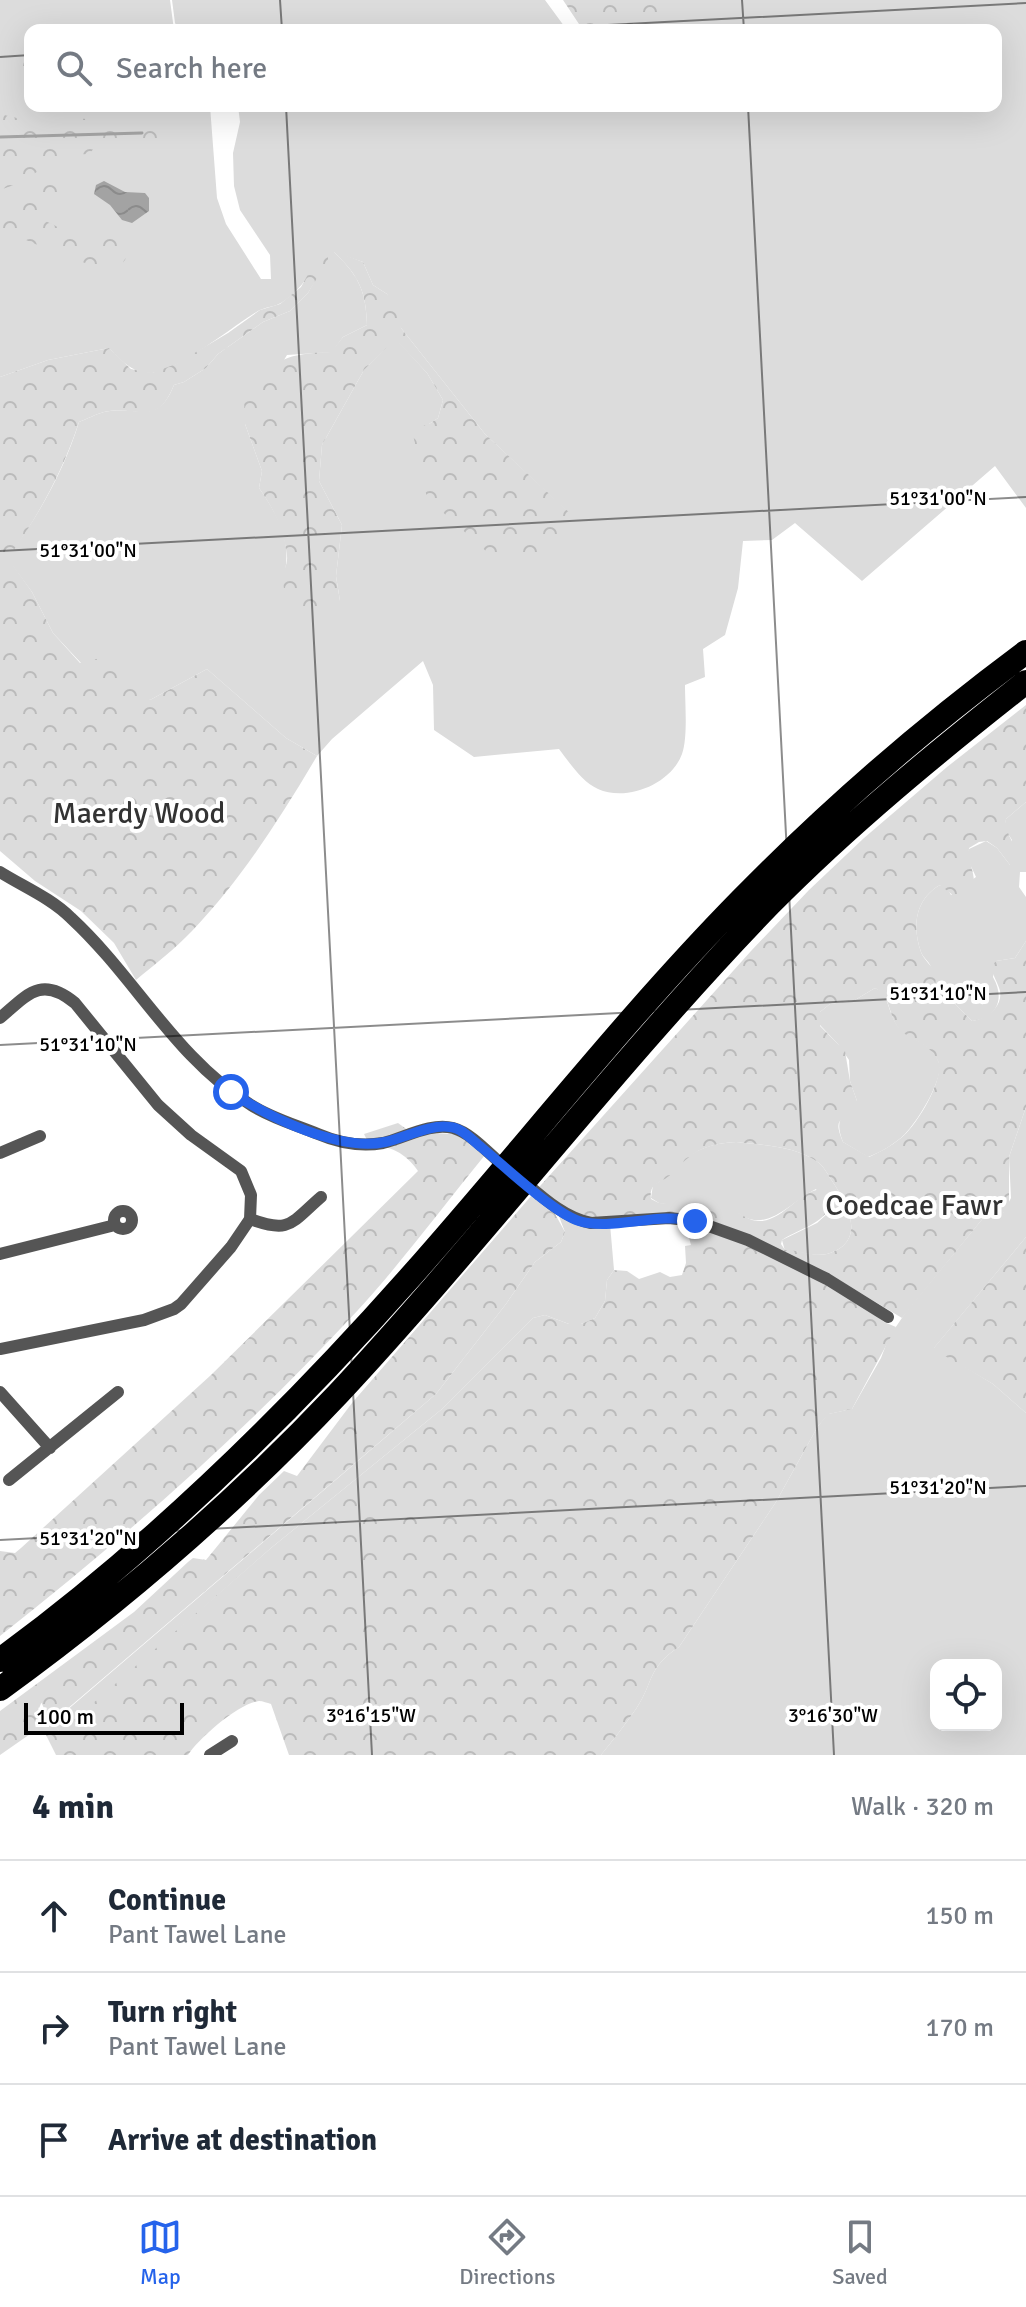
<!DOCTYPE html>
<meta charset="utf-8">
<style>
body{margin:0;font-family:Signika,sans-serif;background:#f6f6f7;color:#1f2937}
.controls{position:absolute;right:24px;bottom:24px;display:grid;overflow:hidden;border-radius:16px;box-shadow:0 8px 32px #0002}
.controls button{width:72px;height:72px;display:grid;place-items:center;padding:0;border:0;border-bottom:2px solid #e0e1e3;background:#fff;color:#1f2937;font:40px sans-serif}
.scale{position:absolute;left:24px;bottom:20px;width:160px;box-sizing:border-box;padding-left:8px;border:4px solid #000;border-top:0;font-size:22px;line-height:28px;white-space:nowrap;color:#000;-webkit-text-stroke:6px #fff;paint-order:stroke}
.stop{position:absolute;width:24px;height:24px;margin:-18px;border:6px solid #2563eb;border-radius:50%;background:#fff}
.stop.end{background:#2563eb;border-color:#fff;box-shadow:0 2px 8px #0008}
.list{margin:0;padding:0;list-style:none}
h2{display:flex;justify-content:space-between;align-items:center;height:104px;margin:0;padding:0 32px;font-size:34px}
h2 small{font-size:26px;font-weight:400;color:#747a83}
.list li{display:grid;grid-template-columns:52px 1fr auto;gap:24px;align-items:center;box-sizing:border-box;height:112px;padding:0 32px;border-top:2px solid #e0e1e3}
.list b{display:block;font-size:30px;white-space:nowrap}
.list p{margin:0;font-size:26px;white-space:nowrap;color:#747a83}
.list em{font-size:26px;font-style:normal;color:#747a83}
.icon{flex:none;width:44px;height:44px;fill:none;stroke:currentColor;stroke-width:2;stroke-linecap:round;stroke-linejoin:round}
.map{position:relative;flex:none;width:1026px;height:1755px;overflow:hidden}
.search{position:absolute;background:#fff;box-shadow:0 8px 32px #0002;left:24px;right:24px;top:24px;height:88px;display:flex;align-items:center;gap:20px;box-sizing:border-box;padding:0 28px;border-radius:16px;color:#747a83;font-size:30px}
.sheet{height:440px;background:#fff}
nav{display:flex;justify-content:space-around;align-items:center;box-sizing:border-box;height:112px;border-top:2px solid #e0e1e3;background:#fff;font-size:22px;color:#747a83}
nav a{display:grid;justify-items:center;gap:4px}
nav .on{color:#2563eb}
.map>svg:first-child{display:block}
.grass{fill:#dcdcdc;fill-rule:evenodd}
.forest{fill:url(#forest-crowns);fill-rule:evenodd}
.water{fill:url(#water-waves)}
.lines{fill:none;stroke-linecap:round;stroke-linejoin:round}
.stream{stroke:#a3a3a3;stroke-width:3}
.minor{stroke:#555;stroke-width:12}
.motorway{stroke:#000;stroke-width:24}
.route{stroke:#2563eb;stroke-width:10}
.ticks{fill:none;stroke:#000;stroke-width:2;stroke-opacity:0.45}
.labels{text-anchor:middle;stroke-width:8;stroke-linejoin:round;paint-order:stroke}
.park-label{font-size:30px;fill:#333;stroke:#fff}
.ticks-label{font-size:20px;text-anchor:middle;fill:#000;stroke:#fff;stroke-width:8;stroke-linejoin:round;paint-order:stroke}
</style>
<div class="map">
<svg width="1026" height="1755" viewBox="0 0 1026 1755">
<defs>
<pattern id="forest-crowns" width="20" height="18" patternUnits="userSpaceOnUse" patternTransform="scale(2)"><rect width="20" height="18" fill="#dcdcdc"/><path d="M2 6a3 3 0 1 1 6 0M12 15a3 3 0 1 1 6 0" fill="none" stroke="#bbb"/></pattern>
<pattern id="water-waves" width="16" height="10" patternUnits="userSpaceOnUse" patternTransform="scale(2)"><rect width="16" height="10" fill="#a3a3a3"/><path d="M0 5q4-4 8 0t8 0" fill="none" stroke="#8b8b8b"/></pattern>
</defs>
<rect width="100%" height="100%" fill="#fff"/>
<path class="grass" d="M0,0H170L174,30H30V106H210L217,198L226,224L261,279H271L270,255L240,210L234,186L233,153L240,122L238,106H996V30H657L668,0H1026V508L995,466L862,581L795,523L772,540L743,541L738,588L725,635L703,649L705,677L685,685C685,704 688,737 682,754C671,784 627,802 598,789C582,782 569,762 559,749L474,757L434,730L433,685L423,661L332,739L317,756L286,738L207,669L150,700L81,663L53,633L32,592L7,558C38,517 64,471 79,422C87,419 96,414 104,412C138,405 157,427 174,385L184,382L206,368L218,354L263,322L290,311L308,293L314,282L311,272C303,284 294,295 281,303C274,307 265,307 258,311C234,325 176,373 150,373C132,373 121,360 109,348L48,360L0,377ZM334,252L363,262L373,285L387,294L401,328L485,434L572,516L429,424L438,418L443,400L427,373L395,338L364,370L322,445L319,481L342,525L336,576L340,601L283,581C293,544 280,518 259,488L262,471L245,424L287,355L332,352L343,337L367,325C366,291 359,276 334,252Z
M172,0H545L567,30H179L175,23Z
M1026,802V872H1020L1019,887L1026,897V941L1015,958L996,961L993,977C1005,998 998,1018 972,1021L955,1004L935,993C934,985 934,975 931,967C929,961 923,958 921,952C912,927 915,899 940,885L947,888L951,895L976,877L969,862V849L986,841L997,848L1010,865L1012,840L1005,829L1006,819Z
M875,988L883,992C889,1004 892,1023 902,1031C915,1042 932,1043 939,1063C944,1079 917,1122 905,1134C895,1144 881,1152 868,1157L843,1142C834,1119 842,1116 857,1101L850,1081L849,1060L838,1044L820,1025V1012L830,1004L855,1000Z
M1026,1107V1237L934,1348L993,1384L1026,1413V1755H601C613,1740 625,1725 636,1709C654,1682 647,1668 679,1647L776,1502L818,1426L828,1414L852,1409L881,1358L889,1337L906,1312L984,1217L989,1213H1003L1011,1198L1009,1157ZM936,1665H996V1725H936Z
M736,1142C763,1145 797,1146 819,1163C824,1167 827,1173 830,1178C846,1201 870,1241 827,1254C814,1257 799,1250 785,1251L782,1240L817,1223L827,1214L816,1189C791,1201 767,1235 738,1213L659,1203L651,1198L653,1185C668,1178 675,1167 688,1157C702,1146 719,1143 736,1142Z
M555,1206L610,1224L614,1270L607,1280L605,1301L595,1318L581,1324H569L545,1315L533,1318L442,1409L271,1548L61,1733L52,1723L436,1394L506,1304L535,1262L561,1242L565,1232Z"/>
<path class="forest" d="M563,0H670L658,30H583Z
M0,53L26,55L30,58V69L19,75L0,68Z
M0,114L38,123L80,118L158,132L168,138L170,143L160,151C139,143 104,128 90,154L62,155L41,163L40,170L19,183L0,190Z
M50,179L65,182L69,186C69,202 52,204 38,210L37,214L41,219C54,225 69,233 84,235C106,237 114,231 128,252C126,259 124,264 117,266C92,274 27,238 0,230V198H10Z
M332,250L363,262L373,285L387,294L400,311L401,328L485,434L573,516L535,560L487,552L427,498L412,430L429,424L438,418L443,400L427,373L395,339L364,370L322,445L319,481L342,525L336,576L340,601L335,613L313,617C300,608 283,599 283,581C282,572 288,565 287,556C284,530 274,509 259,488L262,471L245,424L244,399C275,360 280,354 331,352L343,337L367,325C366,289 358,275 332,250Z
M321,251L328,254V260L308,293L290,311L263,322L218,354L206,368L184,382L174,385C156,429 139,405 104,412C96,414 87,419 79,422C63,471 38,517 8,558L32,592L53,633L80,663L117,654L150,700L207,669L286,738L317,756C281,817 241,880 192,931C175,949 155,964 136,980L114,943L81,911L35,881L0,851V377L48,360L109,348L131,369L152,373L176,364L228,333L260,310L280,304L301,287Z
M1026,705V802L1006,819C1004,836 1020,846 1017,863L1010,865L997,848L987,841L979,842L969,848C968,867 980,879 970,897L959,900L940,885C915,899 912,927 921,952C924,960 932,966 936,973L935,993L955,1004L972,1021C986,1019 1003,1007 1000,991C998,983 993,976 991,967L996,961L1015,958L1026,941V1107L1009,1157V1207L1003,1213H990L984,1217L902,1318L829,1274L884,1322L896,1327L852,1409L829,1414L818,1426L776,1502L679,1647C647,1668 654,1682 636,1709C625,1725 613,1740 601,1755H289L271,1704C267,1703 263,1701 259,1701C239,1703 198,1739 188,1755H56L46,1735L33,1732L0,1755V1711L134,1612L188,1562L193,1558L206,1560L259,1495L284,1471L297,1476L352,1403L532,1195L751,951L809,890L864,838L947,767ZM875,988C892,997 888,1017 900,1030C913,1042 930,1043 938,1061C945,1079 916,1127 901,1138C891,1146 880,1152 869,1157L843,1142C833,1118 840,1121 857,1110V1101L850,1081L845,1051L820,1026V1012L830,1004L855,1000ZM736,1142C763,1145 797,1146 819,1163C824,1167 827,1173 830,1178C846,1201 870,1241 827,1254C814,1257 799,1250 785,1250L781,1244L782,1240C801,1228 821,1225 833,1204L830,1193L822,1189C798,1191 786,1218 762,1221C745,1222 738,1209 723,1205C706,1201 678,1204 659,1203L651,1199C649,1183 659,1184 669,1176C676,1171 681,1163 688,1158C702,1146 719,1143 736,1142ZM549,1203L591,1223L684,1219L691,1245L685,1246L686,1263L682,1275L670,1277L660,1272L639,1279L627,1271L614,1270L607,1280L605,1301L595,1318L581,1324H569L545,1315L533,1318L442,1409L271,1548L60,1732L52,1722L436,1394L506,1304L535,1262L561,1242L565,1232Z
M398,1123L409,1131L464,1135L485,1155C443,1206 403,1261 358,1310C248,1429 127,1536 0,1636V1551L15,1553L21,1548L211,1375L418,1171C405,1152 391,1147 369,1144L364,1134Z
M1026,1237V1413L993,1384L933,1349Z"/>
<path class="water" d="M104,181L125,192L145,193L149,198V211L132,223L122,220L110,205L94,194L96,185Z"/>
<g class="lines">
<path class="stream" d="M0,137L142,133"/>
<path class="minor" d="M0,872C24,887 51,898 71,918C135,977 176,1059 251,1105C271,1118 296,1125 318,1134C339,1143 360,1147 383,1143C404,1138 431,1122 453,1128C472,1133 491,1156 506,1168
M0,1018C27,995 41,975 75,1003L158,1105L191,1135L241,1171L251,1195L250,1219L231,1247L181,1304L174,1309L144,1320L0,1349
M0,1153L40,1136
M521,1179C541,1196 564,1218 591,1223L669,1218L695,1221L748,1240L827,1279L888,1317
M114 1220a9 9 0 1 1 18 0a9 9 0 1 1-18 0Z
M250,1219C290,1234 291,1223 321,1197
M0,1254L115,1225
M0,1392L50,1448
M9,1480L118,1392
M210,1755L232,1741"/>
<path class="motorway" d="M0,1660C152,1549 288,1415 412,1275C523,1150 625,1018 742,899C830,809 925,727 1026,652
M0,1689C120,1602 236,1502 338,1394C486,1235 618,1061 769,905C849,824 937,752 1026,682"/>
</g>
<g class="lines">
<path class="route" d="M231,1092C268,1117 340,1152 385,1142C405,1138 429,1124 450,1127C462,1128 472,1140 481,1147C503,1165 554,1213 579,1221C612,1231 658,1212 695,1221"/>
</g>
<path class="ticks" d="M280,0L282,30M742,0L744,30M513,30L1026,3M0,57L30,55M286,106L372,1755M748,106L834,1755M0,551L1026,497M0,1045L1026,992M0,1540L1026,1486"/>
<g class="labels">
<g class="park-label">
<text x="139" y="823">Maerdy Wood</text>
<text x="914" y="1215">Coedcae Fawr</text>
</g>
</g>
<g class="ticks-label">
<text x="938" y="505">51°31'00"N</text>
<text x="88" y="557">51°31'00"N</text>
<text x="938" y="1000">51°31'10"N</text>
<text x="88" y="1051">51°31'10"N</text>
<text x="938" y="1494">51°31'20"N</text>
<text x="88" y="1545">51°31'20"N</text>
<text x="371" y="1722">3°16'15"W</text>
<text x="833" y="1722">3°16'30"W</text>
</g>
</svg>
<div class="controls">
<button><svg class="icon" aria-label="locate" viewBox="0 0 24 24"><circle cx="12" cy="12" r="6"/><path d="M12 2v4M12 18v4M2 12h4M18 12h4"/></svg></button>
</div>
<div class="scale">100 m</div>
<div class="stop" style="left:231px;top:1092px"></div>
<div class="stop end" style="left:695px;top:1221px"></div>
<div class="search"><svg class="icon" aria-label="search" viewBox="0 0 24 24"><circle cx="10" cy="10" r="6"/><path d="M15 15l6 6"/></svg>Search here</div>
</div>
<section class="sheet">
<h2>4 min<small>Walk · 320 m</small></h2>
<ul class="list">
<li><svg class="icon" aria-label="ahead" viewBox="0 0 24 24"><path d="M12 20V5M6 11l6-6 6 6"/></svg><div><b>Continue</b><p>Pant Tawel Lane</p></div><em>150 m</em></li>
<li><svg class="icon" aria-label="right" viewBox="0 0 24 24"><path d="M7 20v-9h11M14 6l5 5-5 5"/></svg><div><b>Turn right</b><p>Pant Tawel Lane</p></div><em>170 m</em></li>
<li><svg class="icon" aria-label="arrive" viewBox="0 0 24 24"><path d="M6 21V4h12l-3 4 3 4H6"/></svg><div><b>Arrive at destination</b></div></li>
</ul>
</section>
<nav>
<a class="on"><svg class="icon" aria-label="map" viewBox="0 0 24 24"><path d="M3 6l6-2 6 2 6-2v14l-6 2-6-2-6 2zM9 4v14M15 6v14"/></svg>Map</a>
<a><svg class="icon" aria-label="directions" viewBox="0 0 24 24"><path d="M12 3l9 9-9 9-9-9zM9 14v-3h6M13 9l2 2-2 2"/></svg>Directions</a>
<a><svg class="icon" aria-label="saved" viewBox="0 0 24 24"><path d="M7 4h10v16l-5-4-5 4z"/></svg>Saved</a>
</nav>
